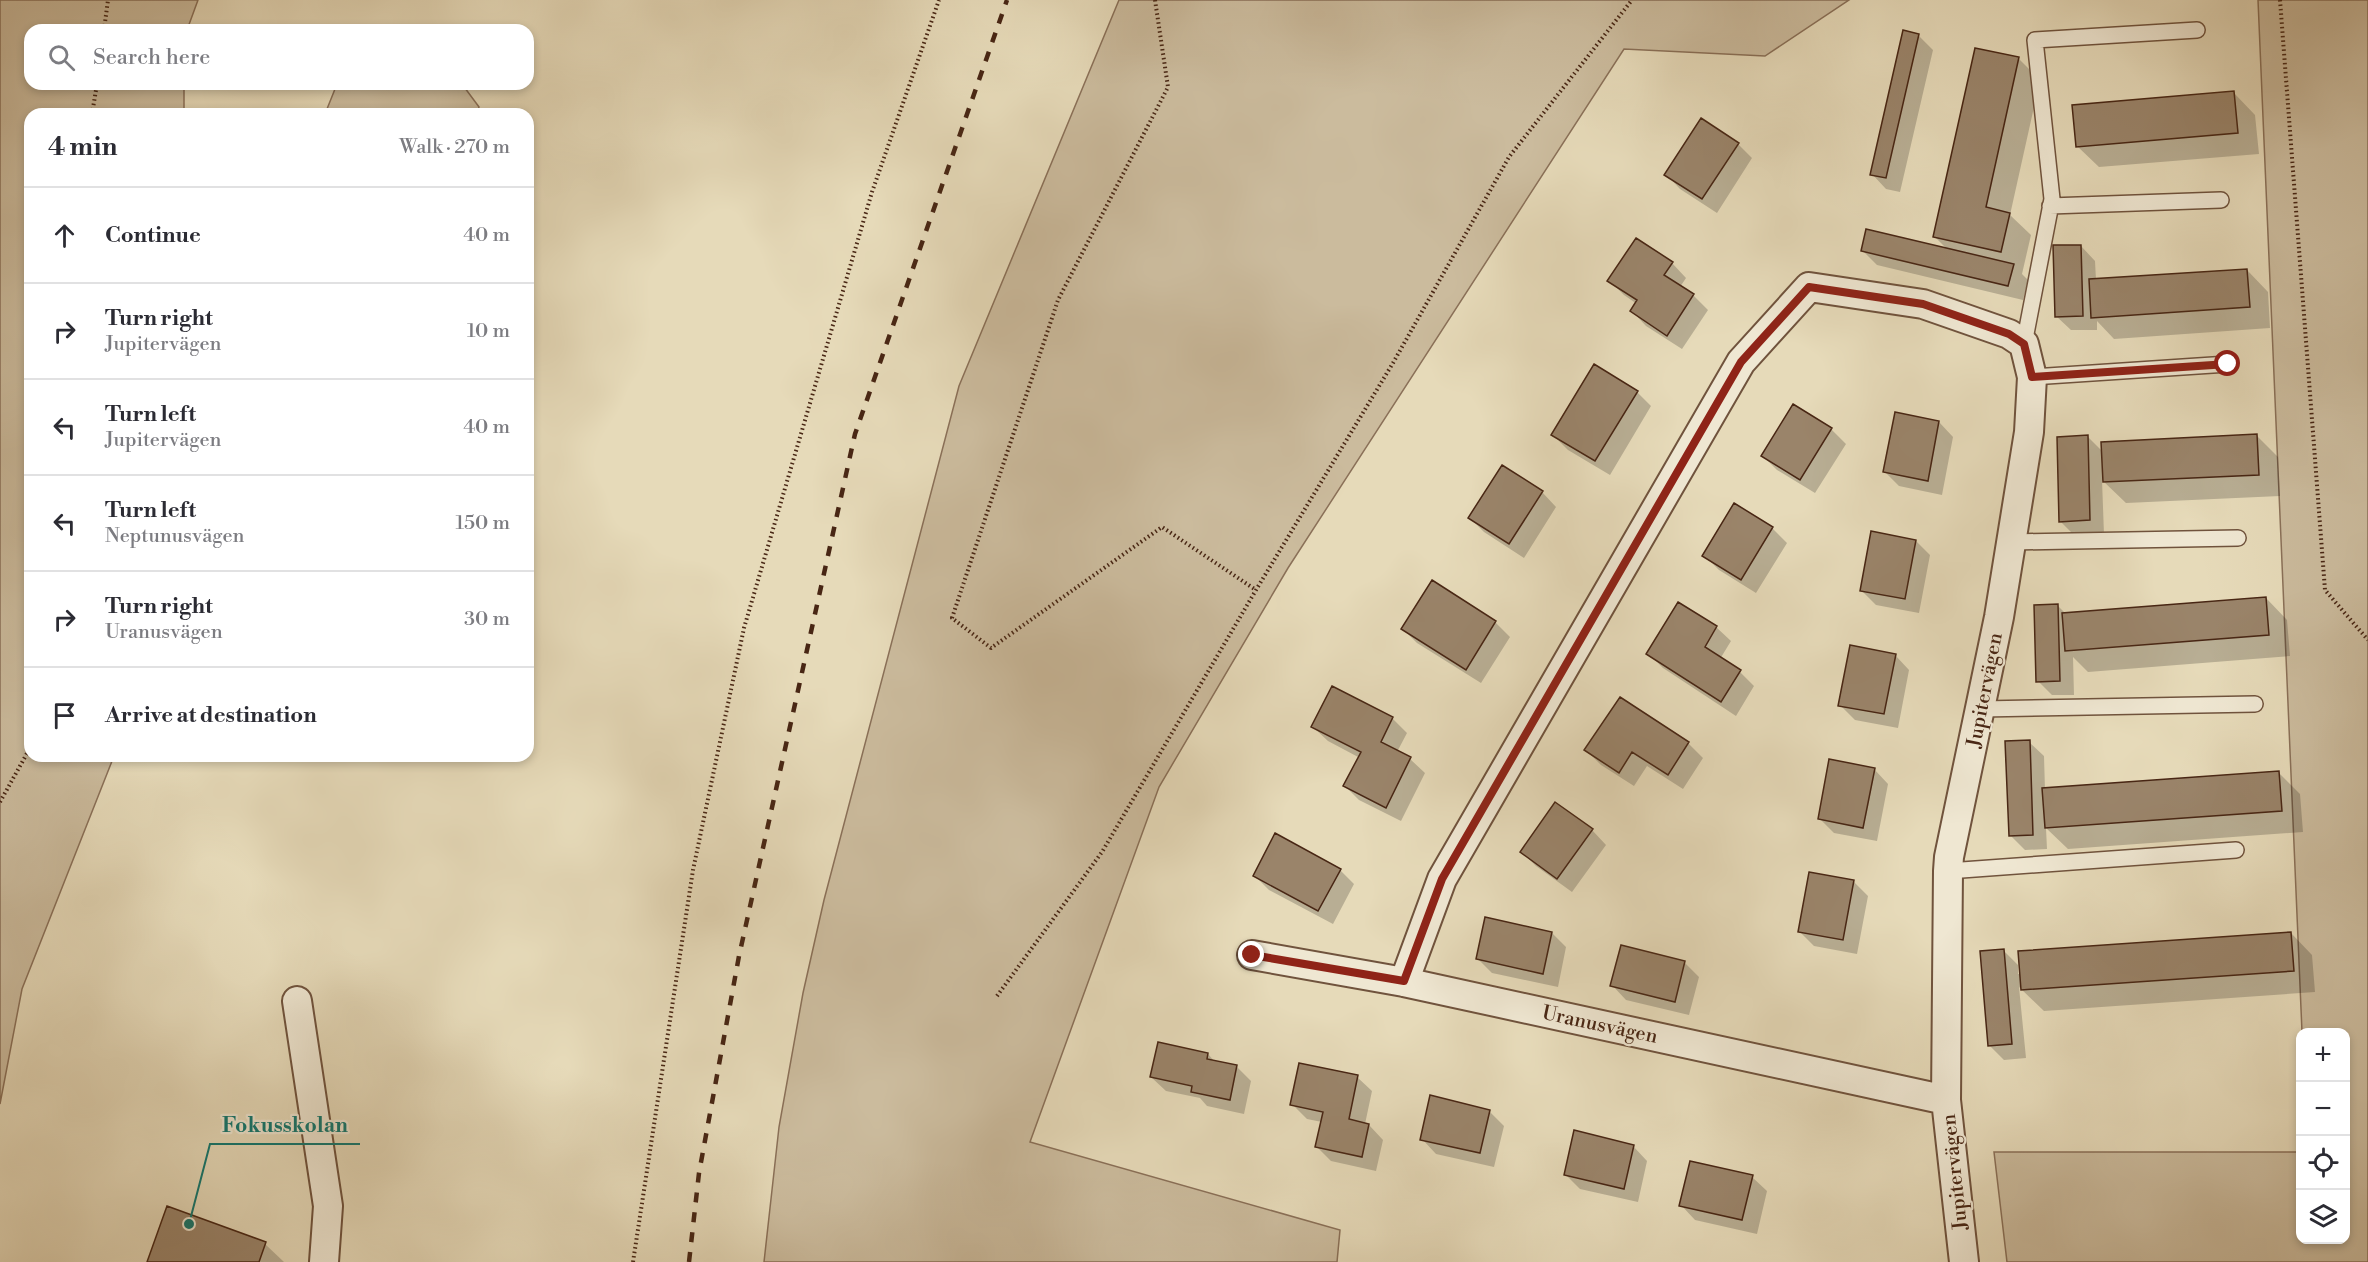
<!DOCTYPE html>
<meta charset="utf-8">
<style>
body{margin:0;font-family:"Libre Bodoni",serif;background:#f2f2f3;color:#2b2b33}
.controls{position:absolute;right:18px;bottom:18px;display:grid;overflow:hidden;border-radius:12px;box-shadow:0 3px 9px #0003}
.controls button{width:54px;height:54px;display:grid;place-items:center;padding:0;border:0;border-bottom:2px solid #e1e1e2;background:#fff;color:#2b2b33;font:30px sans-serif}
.stop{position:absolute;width:18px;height:18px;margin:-14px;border:4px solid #8f2418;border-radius:50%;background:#fff}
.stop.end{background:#8f2418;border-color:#fff;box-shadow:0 2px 6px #0008}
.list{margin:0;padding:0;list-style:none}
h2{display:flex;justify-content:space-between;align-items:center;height:78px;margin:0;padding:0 24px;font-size:26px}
h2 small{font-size:20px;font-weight:400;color:#7c7c81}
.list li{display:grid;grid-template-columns:39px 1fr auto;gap:18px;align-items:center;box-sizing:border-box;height:96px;padding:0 24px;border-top:2px solid #e1e1e2}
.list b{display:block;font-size:22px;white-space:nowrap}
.list p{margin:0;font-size:20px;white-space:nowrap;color:#7c7c81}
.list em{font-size:20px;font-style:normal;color:#7c7c81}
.icon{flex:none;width:33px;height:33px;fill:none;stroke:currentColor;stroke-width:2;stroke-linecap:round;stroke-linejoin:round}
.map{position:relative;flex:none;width:2368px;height:1262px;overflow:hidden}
.search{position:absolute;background:#fff;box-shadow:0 3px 9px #0003;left:24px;top:24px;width:510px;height:66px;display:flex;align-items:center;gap:15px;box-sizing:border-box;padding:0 21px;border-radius:18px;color:#7c7c81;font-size:22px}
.panel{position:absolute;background:#fff;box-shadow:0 3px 9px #0003;left:24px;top:108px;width:510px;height:654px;border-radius:18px}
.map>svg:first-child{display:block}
.green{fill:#cbbb9d;stroke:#8a7058;stroke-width:1.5}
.shadow{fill:#0003}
.building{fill:#9a846a;stroke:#482614;stroke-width:1.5}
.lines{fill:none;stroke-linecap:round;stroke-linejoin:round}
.service-casing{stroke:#70533d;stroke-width:18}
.minor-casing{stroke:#70533d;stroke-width:32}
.path{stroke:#482614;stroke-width:4;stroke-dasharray:1.5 3;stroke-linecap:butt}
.service{stroke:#efe7d2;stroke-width:15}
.minor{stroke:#efe7d2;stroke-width:28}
.rail{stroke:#482614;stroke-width:4.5;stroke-dasharray:10 10;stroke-linecap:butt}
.route{stroke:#8f2418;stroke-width:8}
.labels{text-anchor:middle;stroke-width:4.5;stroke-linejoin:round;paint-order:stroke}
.street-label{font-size:20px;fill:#482614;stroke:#efe7d2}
.leader{fill:none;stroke:#0f766e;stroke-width:2}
.callout-dot{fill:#0f766e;stroke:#efe7d2;stroke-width:2}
.callout-label{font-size:21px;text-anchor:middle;font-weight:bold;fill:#0f766e;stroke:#efe7d2;stroke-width:4.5;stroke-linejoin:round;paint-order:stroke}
</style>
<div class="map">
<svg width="2368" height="1262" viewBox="0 0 2368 1262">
<rect width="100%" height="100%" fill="#e6dab9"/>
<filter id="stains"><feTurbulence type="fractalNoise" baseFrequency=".00333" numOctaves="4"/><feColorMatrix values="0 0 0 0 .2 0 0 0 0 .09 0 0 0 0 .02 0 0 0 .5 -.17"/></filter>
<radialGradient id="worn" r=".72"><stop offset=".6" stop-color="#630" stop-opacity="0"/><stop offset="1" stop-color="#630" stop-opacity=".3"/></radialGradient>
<path class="green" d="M0,0H198L187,30H30V84H184V114H30V756H114L22,989L0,1104Z
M1119,0H1849L1765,56L1624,49L1288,568L1159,787L1030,1142L1340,1230L1337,1262H764L779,1127L803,993L824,900L959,386Z
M2258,0H2368V1262H2007L1994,1152H2300V1240H2346V1032H2302Z
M337,84H462L479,107L477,114H325Z"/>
<path class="shadow" d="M1918,35L1933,50L1900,192L1886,189L1872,174Z
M2018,58L2040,80L2010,215L2031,235L2022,274L2028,280L2023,300L1877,265L1862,250H1948L1935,237Z
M2234,93L2255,115L2259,154L2099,167L2077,146Z
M1738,144L1752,158L1717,213L1680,189L1666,174Z
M2081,246L2095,261L2096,280L2247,270L2268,292L2270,328L2114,339L2097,321V330H2071L2056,316Z
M1672,263L1686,278L1680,287L1693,295L1708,310L1682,349L1646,326L1632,311L1637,304L1624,295L1609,280Z
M1637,392L1651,406L1610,475L1568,450L1553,435Z
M1793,406L1831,429L1846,444L1815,493L1777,470L1763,456Z
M1939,422L1953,437L1942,495L1899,486L1885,472Z
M2087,436L2103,452L2257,436L2278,457L2280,496L2126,503L2102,480L2104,534L2075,536L2060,521Z
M1542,492L1556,507L1524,558L1484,532L1470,518Z
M1735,506L1772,528L1787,543L1756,593L1719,570L1704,555Z
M1916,541L1930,555L1919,613L1876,605L1861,590Z
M1432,582L1495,622L1510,637L1481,683L1417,643L1403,629Z
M2266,598L2287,620L2290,656L2088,672L2073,657L2074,695H2052L2038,681L2058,606L2066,614Z
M1716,627L1731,641L1720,659L1740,672L1754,686L1736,716L1663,668L1648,653Z
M1895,655L1909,670L1898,728L1855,720L1840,705Z
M1620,699L1688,743L1703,758L1683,789L1647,766L1634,786L1601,765L1586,750Z
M1392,718L1407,733L1397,752L1410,759L1425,773L1401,821L1359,800L1345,786L1360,758L1328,741L1313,727Z
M2029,742L2044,756L2045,790L2279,773L2300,794L2303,832L2068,849L2046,828L2047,849L2025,850L2010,835Z
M1874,769L1888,784L1877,841L1834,833L1819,818Z
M1592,830L1606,845L1572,892L1536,866L1522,852Z
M1340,870L1354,884L1333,924L1269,890L1255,876Z
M1810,873L1854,882L1868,896L1857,954L1814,946L1799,931Z
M1552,933L1566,947L1558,987L1492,973L1478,959Z
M2291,933L2312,955L2315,992L2044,1011L2019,987L2026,1058L2004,1060L1989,1045L2003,950L2018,965V974Z
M1684,962L1699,977L1689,1015L1626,1000L1612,985Z
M1208,1054L1215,1062L1236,1066L1251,1081L1244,1114L1207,1106L1200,1098L1166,1091L1151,1077Z
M1357,1077L1372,1091L1365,1124L1369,1125L1383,1140L1376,1171L1331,1161L1317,1147L1322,1122L1307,1119L1292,1104Z
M1489,1111L1504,1126L1494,1167L1436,1154L1422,1139Z
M1633,1146L1647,1161L1638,1202L1580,1189L1565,1174Z
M1752,1177L1767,1191L1757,1234L1695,1220L1681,1205Z
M168,1208L265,1244L284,1262H148Z"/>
<path class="building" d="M1903,30L1919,34L1886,178L1870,175Z
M1975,48L2019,57L1986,207L2010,213L2001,252L1933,237Z
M2234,91L2238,133L2076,147L2072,105Z
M1701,118L1739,143L1702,199L1664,175Z
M1866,229L2014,264L2008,286L1861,251Z
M1636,238L1673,262L1664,275L1694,294L1667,336L1630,311L1637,300L1607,281Z
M2053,245H2081L2083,316L2055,317Z
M2247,269L2250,307L2091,318L2089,279Z
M1594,364L1638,391L1595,461L1551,435Z
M1793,404L1832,428L1800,480L1761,456Z
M1895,412L1939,421L1928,481L1883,472Z
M2257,434L2259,475L2103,482L2101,442Z
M2088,435L2090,520L2059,522L2057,437Z
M1502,465L1543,491L1509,544L1468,518Z
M1734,503L1773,527L1741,580L1702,556Z
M1871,531L1916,540L1905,599L1860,591Z
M1432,580L1496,621L1466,670L1401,629Z
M2266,597L2269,635L2065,651L2062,613Z
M1678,602L1717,626L1705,647L1741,670L1721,702L1646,654Z
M2058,604L2060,681L2036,682L2034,605Z
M1850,645L1896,654L1884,714L1838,706Z
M1332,686L1393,717L1381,742L1411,757L1386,808L1343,786L1361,752L1311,727Z
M1620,697L1689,742L1668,775L1632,752L1619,773L1584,750Z
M2030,740L2033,835L2009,836L2005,741Z
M1829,759L1875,768L1863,828L1818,819Z
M2279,771L2282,811L2045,828L2042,788Z
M1555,802L1593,829L1557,879L1520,852Z
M1275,833L1341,869L1318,911L1253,876Z
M1809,872L1854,880L1843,940L1798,932Z
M1485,917L1552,932L1543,974L1476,959Z
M2291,932L2294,971L2021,990L2018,951Z
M1621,945L1685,961L1675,1002L1610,986Z
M2004,949L2012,1044L1988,1046L1980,951Z
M1158,1042L1208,1053L1207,1059L1237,1065L1230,1100L1191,1092L1192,1086L1150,1077Z
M1299,1063L1358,1075L1349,1119L1369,1124L1362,1157L1315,1147L1323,1112L1290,1105Z
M1430,1095L1490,1110L1480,1153L1420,1140Z
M1574,1130L1634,1145L1624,1189L1564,1175Z
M1690,1161L1753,1175L1742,1220L1679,1206Z
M167,1206L266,1242L259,1262H147Z"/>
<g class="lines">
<defs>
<path id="service" d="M2050,206L2221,200
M2024,344L2052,199L2035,40L2197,30
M2032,377L2228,364
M2012,542L2238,538
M1981,709L2255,704
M1948,871L2236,850"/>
<path id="minor" d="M1252,955L1404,982L1946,1100
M1404,982L1442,879L1741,362L1809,287L1923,304L2009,334L2024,344L2032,377L2029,432L1999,617L1949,857L1948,871L1946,1100L1964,1262
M297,1001L328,1206L324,1262"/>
</defs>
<use href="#service" class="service-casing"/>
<use href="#minor" class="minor-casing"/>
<path class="path" d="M1155,0L1168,87L1058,300L952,618L991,648L1162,527L1256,590
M2280,0L2325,590L2368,640
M104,30L108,0
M92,114L97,84
M0,802L30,748
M997,996L1102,852L1256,590L1393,363L1509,157L1632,0
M633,1262L693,870L744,628L872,192L939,0"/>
<use href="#service" class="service"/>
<use href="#minor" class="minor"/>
<path class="rail" d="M689,1262L699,1173L739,956L855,434L1007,0"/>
</g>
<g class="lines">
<path class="route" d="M1252,955L1404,981L1442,879L1741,362L1809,287L1923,304L2009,334L2024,344L2032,377L2228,364"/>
</g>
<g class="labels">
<g class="street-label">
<text transform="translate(1984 690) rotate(-79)" y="7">Jupitervägen</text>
<text transform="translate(1600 1024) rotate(12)" y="7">Uranusvägen</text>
<text transform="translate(1954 1172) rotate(-96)" y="7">Jupitervägen</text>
</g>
</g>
<path class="leader" d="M189 1224L210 1144H360"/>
<circle class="callout-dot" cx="189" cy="1224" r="6"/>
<g class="callout-label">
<text x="285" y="1132">Fokusskolan</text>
</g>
<rect width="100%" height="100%" filter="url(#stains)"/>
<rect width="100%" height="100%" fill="url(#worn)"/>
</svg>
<div class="controls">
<button>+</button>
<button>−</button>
<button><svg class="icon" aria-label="locate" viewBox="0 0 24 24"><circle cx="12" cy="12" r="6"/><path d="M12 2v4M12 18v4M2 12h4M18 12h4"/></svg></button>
<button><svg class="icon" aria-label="layers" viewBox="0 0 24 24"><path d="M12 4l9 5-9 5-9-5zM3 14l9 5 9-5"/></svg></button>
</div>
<div class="stop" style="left:2228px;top:364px"></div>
<div class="stop end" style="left:1252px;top:955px"></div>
<div class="search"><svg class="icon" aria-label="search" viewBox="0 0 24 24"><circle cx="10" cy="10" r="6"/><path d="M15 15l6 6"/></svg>Search here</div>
<section class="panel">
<h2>4 min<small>Walk · 270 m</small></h2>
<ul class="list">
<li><svg class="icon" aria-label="ahead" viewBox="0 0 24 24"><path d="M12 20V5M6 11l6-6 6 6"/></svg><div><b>Continue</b></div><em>40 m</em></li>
<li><svg class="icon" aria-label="right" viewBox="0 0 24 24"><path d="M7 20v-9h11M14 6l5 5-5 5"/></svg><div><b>Turn right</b><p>Jupitervägen</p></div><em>10 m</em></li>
<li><svg class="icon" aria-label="left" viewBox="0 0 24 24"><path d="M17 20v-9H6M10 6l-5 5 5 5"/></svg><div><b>Turn left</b><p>Jupitervägen</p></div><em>40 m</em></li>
<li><svg class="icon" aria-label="left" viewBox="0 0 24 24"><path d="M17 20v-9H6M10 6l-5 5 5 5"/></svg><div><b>Turn left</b><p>Neptunusvägen</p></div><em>150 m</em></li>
<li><svg class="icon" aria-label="right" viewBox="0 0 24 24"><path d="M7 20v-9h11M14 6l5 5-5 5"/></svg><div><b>Turn right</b><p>Uranusvägen</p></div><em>30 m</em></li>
<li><svg class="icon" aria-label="arrive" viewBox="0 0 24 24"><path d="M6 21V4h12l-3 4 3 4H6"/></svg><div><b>Arrive at destination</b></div></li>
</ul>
</section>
</div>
